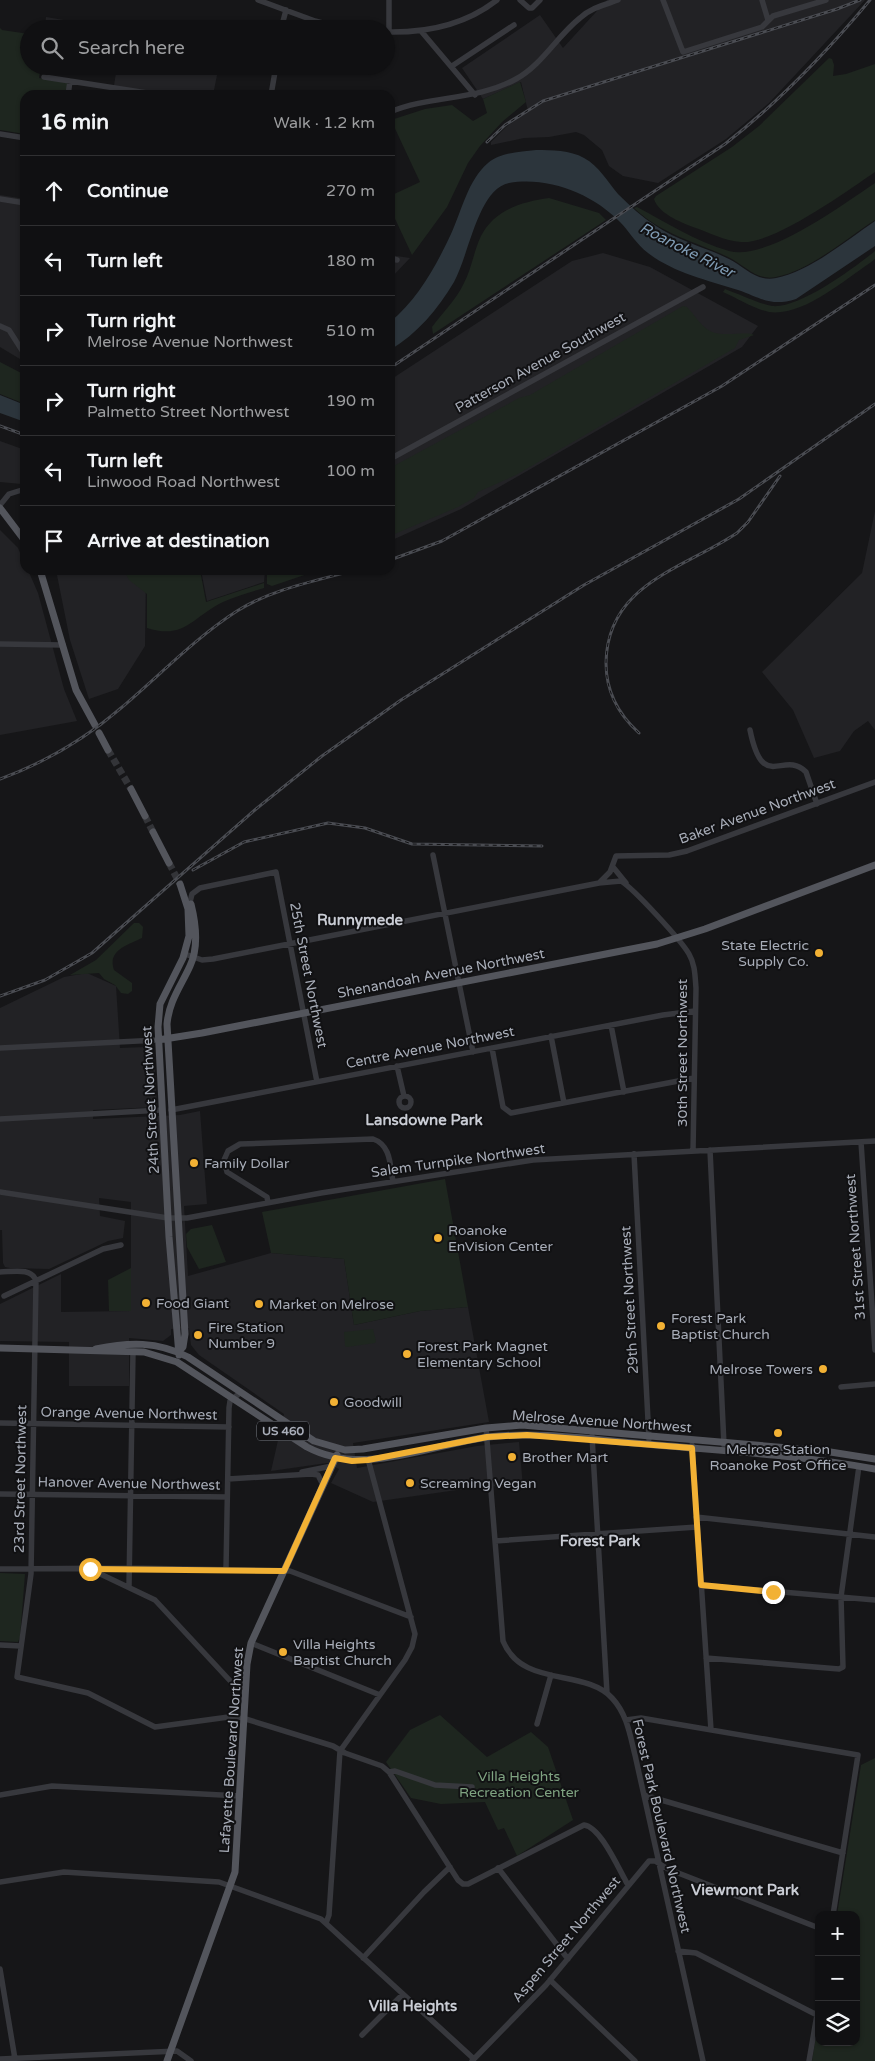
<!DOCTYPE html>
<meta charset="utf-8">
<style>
body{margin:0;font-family:"Varela Round",sans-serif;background:#1e1e20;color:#f1f3f6}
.controls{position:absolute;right:15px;bottom:15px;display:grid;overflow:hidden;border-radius:10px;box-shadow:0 1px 4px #0004}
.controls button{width:45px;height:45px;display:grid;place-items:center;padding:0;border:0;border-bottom:1px solid #303032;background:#101012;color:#f1f3f6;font:25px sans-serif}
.stop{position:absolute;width:15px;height:15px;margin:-11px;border:4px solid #f2b134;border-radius:50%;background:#fff}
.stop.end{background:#f2b134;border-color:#fff;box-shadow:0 1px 5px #0008}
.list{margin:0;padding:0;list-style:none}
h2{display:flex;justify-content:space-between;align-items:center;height:65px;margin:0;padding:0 20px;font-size:21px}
h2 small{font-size:16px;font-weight:400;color:#9c9d9f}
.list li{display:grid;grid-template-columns:32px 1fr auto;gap:15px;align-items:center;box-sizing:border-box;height:70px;padding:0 20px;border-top:1px solid #303032}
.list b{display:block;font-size:19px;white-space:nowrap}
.list p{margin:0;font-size:16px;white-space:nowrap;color:#9c9d9f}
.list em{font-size:16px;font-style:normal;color:#9c9d9f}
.icon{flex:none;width:28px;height:28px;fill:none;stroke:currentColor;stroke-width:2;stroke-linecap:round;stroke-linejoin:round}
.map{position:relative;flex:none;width:875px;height:2061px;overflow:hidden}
.search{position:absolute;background:#101012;box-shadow:0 1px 4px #0004;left:20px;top:20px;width:375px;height:55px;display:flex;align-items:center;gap:12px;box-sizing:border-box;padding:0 18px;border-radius:28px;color:#9c9d9f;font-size:19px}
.panel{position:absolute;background:#101012;box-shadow:0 1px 4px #0004;left:20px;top:90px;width:375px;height:485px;border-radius:15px}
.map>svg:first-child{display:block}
.built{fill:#222225}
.green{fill:#1e261f}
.water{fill:#2c353c}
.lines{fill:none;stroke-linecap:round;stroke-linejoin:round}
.major-tunnel{stroke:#333438;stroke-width:7;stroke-dasharray:7 3.5;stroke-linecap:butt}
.minor{stroke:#37383d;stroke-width:5.5}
.major{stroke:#53555c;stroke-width:7}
.rail-casing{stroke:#4a4c52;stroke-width:3}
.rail{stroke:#111113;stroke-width:1;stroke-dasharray:4;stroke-linecap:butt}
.route{stroke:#f2b134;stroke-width:6}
.poi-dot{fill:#f2b134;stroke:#111113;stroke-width:2}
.labels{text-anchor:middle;stroke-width:4;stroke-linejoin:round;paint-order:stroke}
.shield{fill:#111113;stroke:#7b7e86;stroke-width:1}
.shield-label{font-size:12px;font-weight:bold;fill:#a8adb8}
.street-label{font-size:14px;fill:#a8adb8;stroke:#111113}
.poi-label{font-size:14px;fill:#a8adb8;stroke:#111113;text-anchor:start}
.park-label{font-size:14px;fill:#7fa381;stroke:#111113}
.water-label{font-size:15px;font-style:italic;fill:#7f9bb3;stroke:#111113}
.neighbourhood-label{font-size:15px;font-weight:bold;fill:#c9ccd4;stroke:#111113}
</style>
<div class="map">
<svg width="875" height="2061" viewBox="0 0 875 2061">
<rect width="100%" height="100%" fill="#161618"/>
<path class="built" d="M607,0H865L769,103L726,139L658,183L623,176L609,166L602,150L584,135L576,132L549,137L524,138L491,145V142L506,127L528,111L521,82L483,99L462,68L540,15L563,48Z
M46,17L117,29H45Z
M117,66H196L218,70L213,95H131L113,92Z
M0,195L25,199V362L0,347Z
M603,253L650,267L758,326L742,347L461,509L390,541V380L572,261Z
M390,255L410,258L390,279Z
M0,441L25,450V490L22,484L0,482Z
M875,511V730L868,721L854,731L840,751L814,758L793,710L762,672L862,573Z
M0,530L18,548L25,564V570H28L38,593L64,689L77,721L0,735Z
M56,570H146L145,646L118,689L89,699L70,640Z
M201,570H265L264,582L207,601Z
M87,973L116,986L120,1048L146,1047L154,1053L157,1107L93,1110V1119L180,1115L200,1111L207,1204L184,1206L188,1276L271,1253L344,1259L354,1325L420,1311L468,1307L489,1422L353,1443L357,1468L477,1446L519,1442L523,1487L485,1486L373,1502L331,1483L339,1469L327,1463L271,1471L284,1414L199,1355L191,1345L189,1328L171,1329V1335L163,1341L129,1338V1386H69V1342L0,1341V1304L61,1274V1312L131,1311V1202L99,1198L100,1216L125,1221L123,1238L108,1241L49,1269L10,1268L5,1267L3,1263L2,1230H0V1008L64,977Z"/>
<path class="green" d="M0,28L2,30L29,34V66H41L39,78L68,83L66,95H25V134L0,130Z
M829,58L832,59L834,65L833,76L846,74L875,64V172C847,191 773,245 741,242C725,241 708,232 693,227C680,222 658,213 654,199L656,196L732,147L759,126Z
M520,82L526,102L502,122L480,146L468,163L447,207L412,255L390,208V196L420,182L391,120L425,109L452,105L473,121L487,113L483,99Z
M875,183V220C847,238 809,271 776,277C756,281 745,265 728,257C696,242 661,234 634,208L637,207C667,223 695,241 729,251C768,261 843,204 875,183Z
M549,198L599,213L606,220L433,334L432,327C443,312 456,300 464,283C472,268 474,250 481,236C495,209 522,202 549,198Z
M875,251V259L870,263C843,281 802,317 769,312C754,309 737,298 723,292L725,289C736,293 763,305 772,306C799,309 854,268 875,251Z
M683,306L687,307C694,314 702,328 712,332C725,337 747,331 754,335L739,340L735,348L516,475L478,492L474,498L458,507L390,536V468L519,398L530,395Z
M0,362L25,375V404L0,394Z
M124,570H200L206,602L264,583V588C251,592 236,596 223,602C192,617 185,640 147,628V594L129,580Z
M267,570H319L272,586L267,584Z
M134,923H139L143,927L142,938C128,945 107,950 114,970L132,983V991L128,994L121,993L115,985L104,979L99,973L70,975L96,960Z
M445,1179L468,1307L420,1311L354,1325L344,1259L271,1253L262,1212Z
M212,1225L226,1262L199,1269L187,1247L186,1234L191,1229Z
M131,1268V1311H109L108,1280Z
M373,1329L376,1341L375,1343L347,1347L345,1346L344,1332Z
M0,1573L25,1574L20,1637L18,1642L0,1641Z
M440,1715L487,1757L531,1732L548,1747L573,1820L517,1856L504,1828L498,1830L485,1802L441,1804L411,1798L386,1762L410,1730Z
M875,1758V2061H812L819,2017V2042H856V1915H837L861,1765Z"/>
<path class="water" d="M536,150C552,150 570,150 584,158C599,166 607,181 618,194C630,206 642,217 656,226C678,241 705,247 729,259C745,267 756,282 776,278C809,272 847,240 875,221V246L796,299C771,307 761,298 738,290C707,280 674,273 648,253C637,245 629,231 620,222C593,194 548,176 509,183C478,189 469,255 454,282C438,309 417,334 390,350V322C418,299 436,266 451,234C462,210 468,180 488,163C501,152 520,152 536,150Z
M0,395L25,405V422L0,413Z"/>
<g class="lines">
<path class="major-tunnel" d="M108,750L131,789
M145,816L153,832
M169,863L180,884"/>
<path class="minor" d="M258,0L315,21L345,29
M389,0V33
M520,0L529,8H532L540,0
M663,0L683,52L762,27L773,16L826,0
M762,0L768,20
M281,29L286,10
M421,31L475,95
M386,32C427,33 465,25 497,0
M452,66L514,25
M44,77L160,95
M68,95L70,81
M271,95L276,66
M390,112C431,95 476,101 516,79C542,65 557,36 580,18C591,8 604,5 618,0
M0,134L25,138
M0,199L25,203
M390,258L397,260
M0,326L9,330L25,355
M390,459L703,287
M0,505L9,494L25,489
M0,644L63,645
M750,730C763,794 783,749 806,772L817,804
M433,855L473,1052
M613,867L626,883
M600,882L610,872L616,856L669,855L687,851L875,782
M190,902L192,894L200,888L276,872L317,1082
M185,954L202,960L213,959L599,883L621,881C634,889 681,940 689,954C695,964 695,976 696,988L693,1151
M611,1025L624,1092
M551,1036L564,1103
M0,1048L158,1040
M492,1048L503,1107L511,1113L694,1078
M397,1066L404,1096
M399 1102a6 6 0 1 1 12 0a6 6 0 1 1-12 0Z
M171,1110L663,1015L695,1011
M0,1119L162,1110
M861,1142L875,1350
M710,1150L724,1445
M634,1154L649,1439
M0,1192L168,1218H187L321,1193L533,1160L875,1141
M268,1203L267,1197L227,1172L224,1160L228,1151L240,1144L373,1139C391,1145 390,1165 393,1182
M0,1272C12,1272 32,1267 36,1281L31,1574L17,1677L88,1693L155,1727L236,1716L333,1746L345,1753L382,1766L389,1772L458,1880L463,1884H468L584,1825C601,1827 619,1870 628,1885
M4,1296L103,1249L121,1245
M841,1387L875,1384
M0,1423L229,1427
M486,1428L503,1641C522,1688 584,1668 612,1698C627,1714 630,1735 635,1755L703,2061
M592,1436L607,1693
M692,1445L711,1730
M302,1472L332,1466
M228,1479L311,1474L318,1475L323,1485
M0,1494L227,1497
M696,1517L875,1537
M495,1541L697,1527
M0,1569L129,1568L290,1571L411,1617
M226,1569L229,1408L230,1401L240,1393
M92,1570L155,1600L234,1685L246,1690
M701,1585L875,1600
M129,1586L133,1352
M251,1643L380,1695
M0,1645L21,1646
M706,1658L839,1669L843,1667L841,1597L859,1466
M626,1720L641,1718L858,1755L833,1915
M537,1724L551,1675
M389,1772L395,1771L435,1785L472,1787
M0,1795L52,1786L240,1796
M644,1795L843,1853
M498,1868L568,1959
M0,1882L64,1872L219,1882L321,1919L474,2059
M326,1923L329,1915L340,1751L405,1660L412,1647L415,1634L368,1459
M678,1951L696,1953L817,2015
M363,1958L424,1892L450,1867
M0,1969L15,2059
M550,1980L635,2061
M362,2035L403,1994
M0,2059L177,2051L191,2061
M472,2061L546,1985L649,1861H655L668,1869L819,1928
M809,2061L819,2003"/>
<path class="major" d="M0,508L25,541
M40,570L76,690L95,725
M99,733L108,750
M131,789L145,816
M153,832L169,863
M158,1040L202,1033L657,944L705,929L875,865
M0,1348L144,1352L177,1362L307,1447C363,1477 429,1445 488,1437C540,1431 594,1440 646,1444C722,1451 800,1455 875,1469
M96,1349C129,1342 157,1341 188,1357L314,1441L345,1450L363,1449L486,1428L522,1425L824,1451L875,1459
M178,1352L183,1347L185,1334L167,1024C169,1001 181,986 190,966C199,947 196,924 191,904
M179,1355L169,1237L158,1027L160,1004L183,958L189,936L188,909L180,884
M167,2061L235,1872L247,1664L251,1643L337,1455"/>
<defs>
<path id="rail" d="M487,142L505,125L543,101L837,9L860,0
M390,368L725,144C779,102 826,53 870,0
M0,426L25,435
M390,560L442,541L722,386L875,285
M639,733C618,714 606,692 606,663C607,584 683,569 737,533L748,522L780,476
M0,779C44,763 85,739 121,708C159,676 195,638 237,611C272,589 316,581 355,570
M193,870L244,842L328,823L365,828L412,844L542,846
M0,996L45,980L92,953L256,809L322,756L401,700L584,585L739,499L875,404"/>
</defs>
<use href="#rail" class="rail-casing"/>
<use href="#rail" class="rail"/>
</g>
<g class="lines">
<path class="route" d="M90,1569L284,1571L335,1458L352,1461L368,1460L487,1437L527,1435L692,1448L701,1585L773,1592"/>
</g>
<g class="poi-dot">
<circle cx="819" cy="953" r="5"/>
<circle cx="194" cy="1163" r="5"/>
<circle cx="438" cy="1238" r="5"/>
<circle cx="146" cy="1303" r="5"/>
<circle cx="259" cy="1304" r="5"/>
<circle cx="661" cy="1326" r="5"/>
<circle cx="198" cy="1335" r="5"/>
<circle cx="407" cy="1354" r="5"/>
<circle cx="823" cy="1369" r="5"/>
<circle cx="334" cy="1402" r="5"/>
<circle cx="778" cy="1433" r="5"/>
<circle cx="512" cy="1457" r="5"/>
<circle cx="410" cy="1483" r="5"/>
<circle cx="283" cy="1652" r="5"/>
</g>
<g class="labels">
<rect class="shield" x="257" y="1421.5" width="52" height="19" rx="4"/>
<g class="shield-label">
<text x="283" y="1435">US 460</text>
</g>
<g class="street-label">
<text transform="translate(540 362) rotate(-29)" y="5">Patterson Avenue Southwest</text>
<text transform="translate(757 811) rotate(-20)" y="5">Baker Avenue Northwest</text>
<text transform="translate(441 973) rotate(-11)" y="5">Shenandoah Avenue Northwest</text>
<text transform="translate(309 975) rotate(79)" y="5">25th Street Northwest</text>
<text transform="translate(430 1047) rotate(-11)" y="5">Centre Avenue Northwest</text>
<text transform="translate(682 1053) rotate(-90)" y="5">30th Street Northwest</text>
<text transform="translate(150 1100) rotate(-93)" y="5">24th Street Northwest</text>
<text transform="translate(458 1160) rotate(-8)" y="5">Salem Turnpike Northwest</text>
<text transform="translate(855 1247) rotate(-94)" y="5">31st Street Northwest</text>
<text transform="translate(629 1300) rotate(-93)" y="5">29th Street Northwest</text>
<text transform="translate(129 1413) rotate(1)" y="5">Orange Avenue Northwest</text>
<text transform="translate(602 1421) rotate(4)" y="5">Melrose Avenue Northwest</text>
<text transform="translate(20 1479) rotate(-89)" y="5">23rd Street Northwest</text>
<text transform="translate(129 1483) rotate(1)" y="5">Hanover Avenue Northwest</text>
<text transform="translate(231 1750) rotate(-86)" y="5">Lafayette Boulevard Northwest</text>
<text transform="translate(662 1826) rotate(77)" y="5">Forest Park Boulevard Northwest</text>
<text transform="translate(566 1939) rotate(-50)" y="5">Aspen Street Northwest</text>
</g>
<g class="poi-label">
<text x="809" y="950" text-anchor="end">State Electric<tspan x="809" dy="16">Supply Co.</tspan></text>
<text x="204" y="1168">Family Dollar</text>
<text x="448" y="1235">Roanoke<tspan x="448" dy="16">EnVision Center</tspan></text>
<text x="156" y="1308">Food Giant</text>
<text x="269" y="1309">Market on Melrose</text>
<text x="671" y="1323">Forest Park<tspan x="671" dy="16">Baptist Church</tspan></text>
<text x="208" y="1332">Fire Station<tspan x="208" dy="16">Number 9</tspan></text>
<text x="417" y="1351">Forest Park Magnet<tspan x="417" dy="16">Elementary School</tspan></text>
<text x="813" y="1374" text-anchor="end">Melrose Towers</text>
<text x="344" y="1407">Goodwill</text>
<text x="778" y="1454" text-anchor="middle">Melrose Station<tspan x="778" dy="16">Roanoke Post Office</tspan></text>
<text x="522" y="1462">Brother Mart</text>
<text x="420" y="1488">Screaming Vegan</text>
<text x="293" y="1649">Villa Heights<tspan x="293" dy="16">Baptist Church</tspan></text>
</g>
<g class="park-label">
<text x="519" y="1781">Villa Heights<tspan x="519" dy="16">Recreation Center</tspan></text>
</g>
<g class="water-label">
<text transform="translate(687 250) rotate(27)" y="5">Roanoke River</text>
</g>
<g class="neighbourhood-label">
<text x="360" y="925">Runnymede</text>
<text x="424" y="1125">Lansdowne Park</text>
<text x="600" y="1546">Forest Park</text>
<text x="745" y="1895">Viewmont Park</text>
<text x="413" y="2011">Villa Heights</text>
</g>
</g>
</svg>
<div class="controls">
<button>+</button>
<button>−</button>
<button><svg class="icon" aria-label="layers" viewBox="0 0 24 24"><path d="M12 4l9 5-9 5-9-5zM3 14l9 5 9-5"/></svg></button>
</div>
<div class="stop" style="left:90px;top:1569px"></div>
<div class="stop end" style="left:773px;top:1592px"></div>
<div class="search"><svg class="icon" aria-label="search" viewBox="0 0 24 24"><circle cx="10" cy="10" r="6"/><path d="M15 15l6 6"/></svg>Search here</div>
<section class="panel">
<h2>16 min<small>Walk · 1.2 km</small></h2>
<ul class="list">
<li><svg class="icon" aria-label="ahead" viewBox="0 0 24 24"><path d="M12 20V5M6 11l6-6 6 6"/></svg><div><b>Continue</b></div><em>270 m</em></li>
<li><svg class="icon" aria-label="left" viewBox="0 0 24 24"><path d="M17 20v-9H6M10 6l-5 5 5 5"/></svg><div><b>Turn left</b></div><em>180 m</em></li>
<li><svg class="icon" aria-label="right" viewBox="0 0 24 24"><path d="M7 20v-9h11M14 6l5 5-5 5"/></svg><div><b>Turn right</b><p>Melrose Avenue Northwest</p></div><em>510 m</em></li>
<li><svg class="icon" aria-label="right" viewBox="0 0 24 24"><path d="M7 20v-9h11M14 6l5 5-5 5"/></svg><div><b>Turn right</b><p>Palmetto Street Northwest</p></div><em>190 m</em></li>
<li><svg class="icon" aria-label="left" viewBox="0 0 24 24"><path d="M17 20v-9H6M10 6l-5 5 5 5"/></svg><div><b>Turn left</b><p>Linwood Road Northwest</p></div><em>100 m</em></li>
<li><svg class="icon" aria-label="arrive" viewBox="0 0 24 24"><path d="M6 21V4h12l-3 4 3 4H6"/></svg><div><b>Arrive at destination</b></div></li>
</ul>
</section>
</div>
